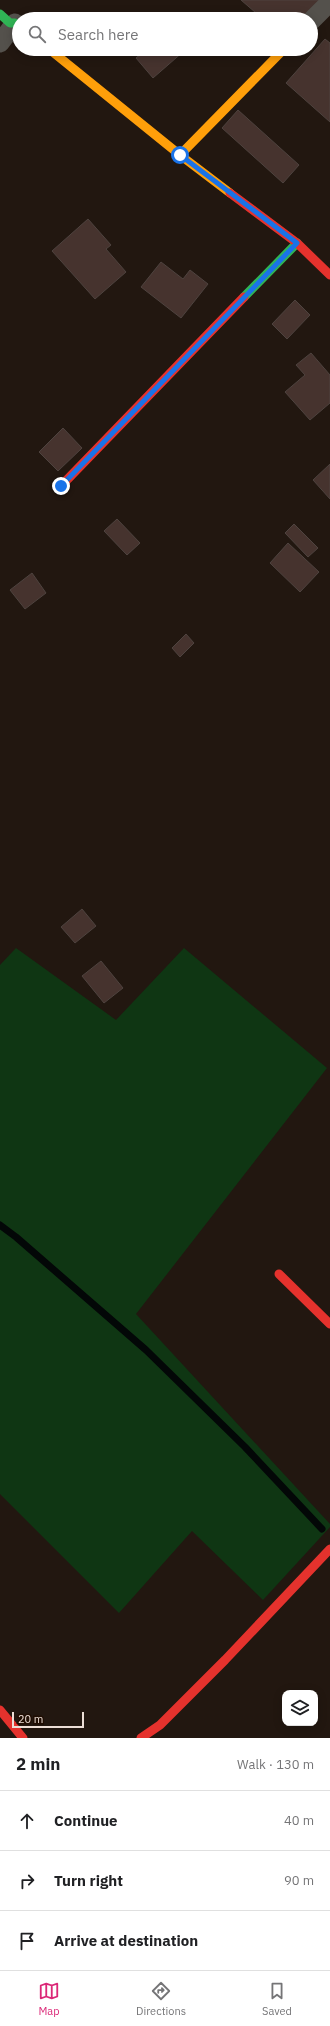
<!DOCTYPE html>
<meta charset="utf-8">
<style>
body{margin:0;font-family:"IBM Plex Sans",sans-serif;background:#f6f6f6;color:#202124}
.controls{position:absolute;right:12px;bottom:12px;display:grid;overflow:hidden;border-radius:8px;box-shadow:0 2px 10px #0003}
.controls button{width:36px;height:36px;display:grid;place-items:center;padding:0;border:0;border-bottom:1px solid #e0e0e0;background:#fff;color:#202124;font:20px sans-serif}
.scale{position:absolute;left:12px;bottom:10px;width:72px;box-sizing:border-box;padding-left:4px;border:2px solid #ecded6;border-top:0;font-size:11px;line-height:14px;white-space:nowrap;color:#ecded6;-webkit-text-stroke:3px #1f0d02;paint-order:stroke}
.stop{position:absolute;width:12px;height:12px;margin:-9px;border:3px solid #1a73e8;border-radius:50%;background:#fff}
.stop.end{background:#1a73e8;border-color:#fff;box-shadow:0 1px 4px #0008}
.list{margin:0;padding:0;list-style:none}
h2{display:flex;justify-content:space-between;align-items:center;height:52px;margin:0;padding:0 16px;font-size:17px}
h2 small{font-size:13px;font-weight:400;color:#757577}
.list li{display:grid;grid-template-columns:26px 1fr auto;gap:12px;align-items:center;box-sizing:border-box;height:60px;padding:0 16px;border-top:1px solid #e0e0e0}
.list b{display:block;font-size:15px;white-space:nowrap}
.list em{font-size:13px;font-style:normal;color:#757577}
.icon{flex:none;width:22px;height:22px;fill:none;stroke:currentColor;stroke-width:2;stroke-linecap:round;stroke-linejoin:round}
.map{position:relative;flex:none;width:330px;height:1738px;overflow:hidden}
.search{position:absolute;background:#fff;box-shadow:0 2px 10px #0003;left:12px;right:12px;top:12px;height:44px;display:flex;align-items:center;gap:10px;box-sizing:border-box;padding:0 14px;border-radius:22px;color:#757577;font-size:15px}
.sheet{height:232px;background:#fff}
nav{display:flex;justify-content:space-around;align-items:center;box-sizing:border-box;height:56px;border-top:1px solid #e0e0e0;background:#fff;font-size:11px;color:#757577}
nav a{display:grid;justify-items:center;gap:2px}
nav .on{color:#db2777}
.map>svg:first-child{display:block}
.green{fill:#0f3613}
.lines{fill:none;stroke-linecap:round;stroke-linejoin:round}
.stream{stroke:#030707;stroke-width:7}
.building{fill:#46332e;stroke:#4e433f}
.street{stroke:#54514c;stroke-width:19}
.fast{stroke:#30b455;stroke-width:9}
.slow{stroke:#ff9f0a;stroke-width:9}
.jam{stroke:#e5322d;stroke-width:9}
.route{stroke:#1a73e8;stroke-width:5}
</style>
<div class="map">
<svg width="330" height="1738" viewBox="0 0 330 1738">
<rect width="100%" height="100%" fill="#221710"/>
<path class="green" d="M16,948L116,1020L184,948L327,1068L136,1314L330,1524V1527L263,1600L192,1531L119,1613L0,1494V965Z"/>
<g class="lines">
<path class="stream" d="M0,1225L16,1237L146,1350L245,1447L322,1529"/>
</g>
<path class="building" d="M241,0H322L306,19H263Z
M325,39L330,43V122L286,83Z
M147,49H182L184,51L153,78L136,58Z
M238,110L299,165L283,183L222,128Z
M88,219L111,245L106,249L126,272L95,299L52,251Z
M161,262L183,279L190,270L208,284L181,318L141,287Z
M295,300L310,315L287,339L272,324Z
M311,353L330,375V403L310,420L285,392L305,375L296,365Z
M63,428L82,448L58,471L39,452Z
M330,464V499L313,480Z
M117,519L140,543L127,555L104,531Z
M294,524L318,548L308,557L285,533Z
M288,543L319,572L300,592L270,563Z
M32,573L46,593L25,609L10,590Z
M186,634L194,643L180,657L172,648Z
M82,909L96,926L75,943L61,927Z
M101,961L123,988L104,1003L82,976Z"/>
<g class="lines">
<path class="street" d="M311,21L330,2
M0,43L15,23"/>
<path class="fast" d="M0,14L10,23H15L19,26
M244,297L297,243"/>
<path class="slow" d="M49,49L180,155L230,193
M180,155L284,49"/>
<path class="jam" d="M230,193L297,243L330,275
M61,486L244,297
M279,1274L330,1324
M0,1710L23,1738
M141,1738L160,1725L225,1660L330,1549"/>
</g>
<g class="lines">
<path class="route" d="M61,486L297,243L180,155"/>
</g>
</svg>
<div class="controls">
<button><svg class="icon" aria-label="layers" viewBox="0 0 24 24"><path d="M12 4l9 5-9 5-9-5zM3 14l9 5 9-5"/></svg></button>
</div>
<div class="scale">20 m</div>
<div class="stop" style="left:180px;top:155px"></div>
<div class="stop end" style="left:61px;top:486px"></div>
<div class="search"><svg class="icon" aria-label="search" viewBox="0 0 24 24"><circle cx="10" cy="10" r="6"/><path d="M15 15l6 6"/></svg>Search here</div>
</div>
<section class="sheet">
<h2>2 min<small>Walk · 130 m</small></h2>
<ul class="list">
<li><svg class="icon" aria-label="ahead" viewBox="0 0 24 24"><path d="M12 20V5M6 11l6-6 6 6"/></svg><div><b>Continue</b></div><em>40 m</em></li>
<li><svg class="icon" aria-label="right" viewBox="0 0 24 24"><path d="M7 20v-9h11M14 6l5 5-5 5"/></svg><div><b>Turn right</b></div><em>90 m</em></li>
<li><svg class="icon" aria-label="arrive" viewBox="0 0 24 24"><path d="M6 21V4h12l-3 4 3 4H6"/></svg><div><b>Arrive at destination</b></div></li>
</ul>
</section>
<nav>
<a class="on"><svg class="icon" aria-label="map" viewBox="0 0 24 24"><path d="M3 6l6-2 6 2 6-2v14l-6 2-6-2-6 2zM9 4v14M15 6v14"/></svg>Map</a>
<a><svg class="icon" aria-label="directions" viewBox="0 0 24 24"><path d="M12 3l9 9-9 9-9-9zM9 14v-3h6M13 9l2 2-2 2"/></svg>Directions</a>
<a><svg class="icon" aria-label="saved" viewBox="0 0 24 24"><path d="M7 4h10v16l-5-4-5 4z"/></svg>Saved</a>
</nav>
